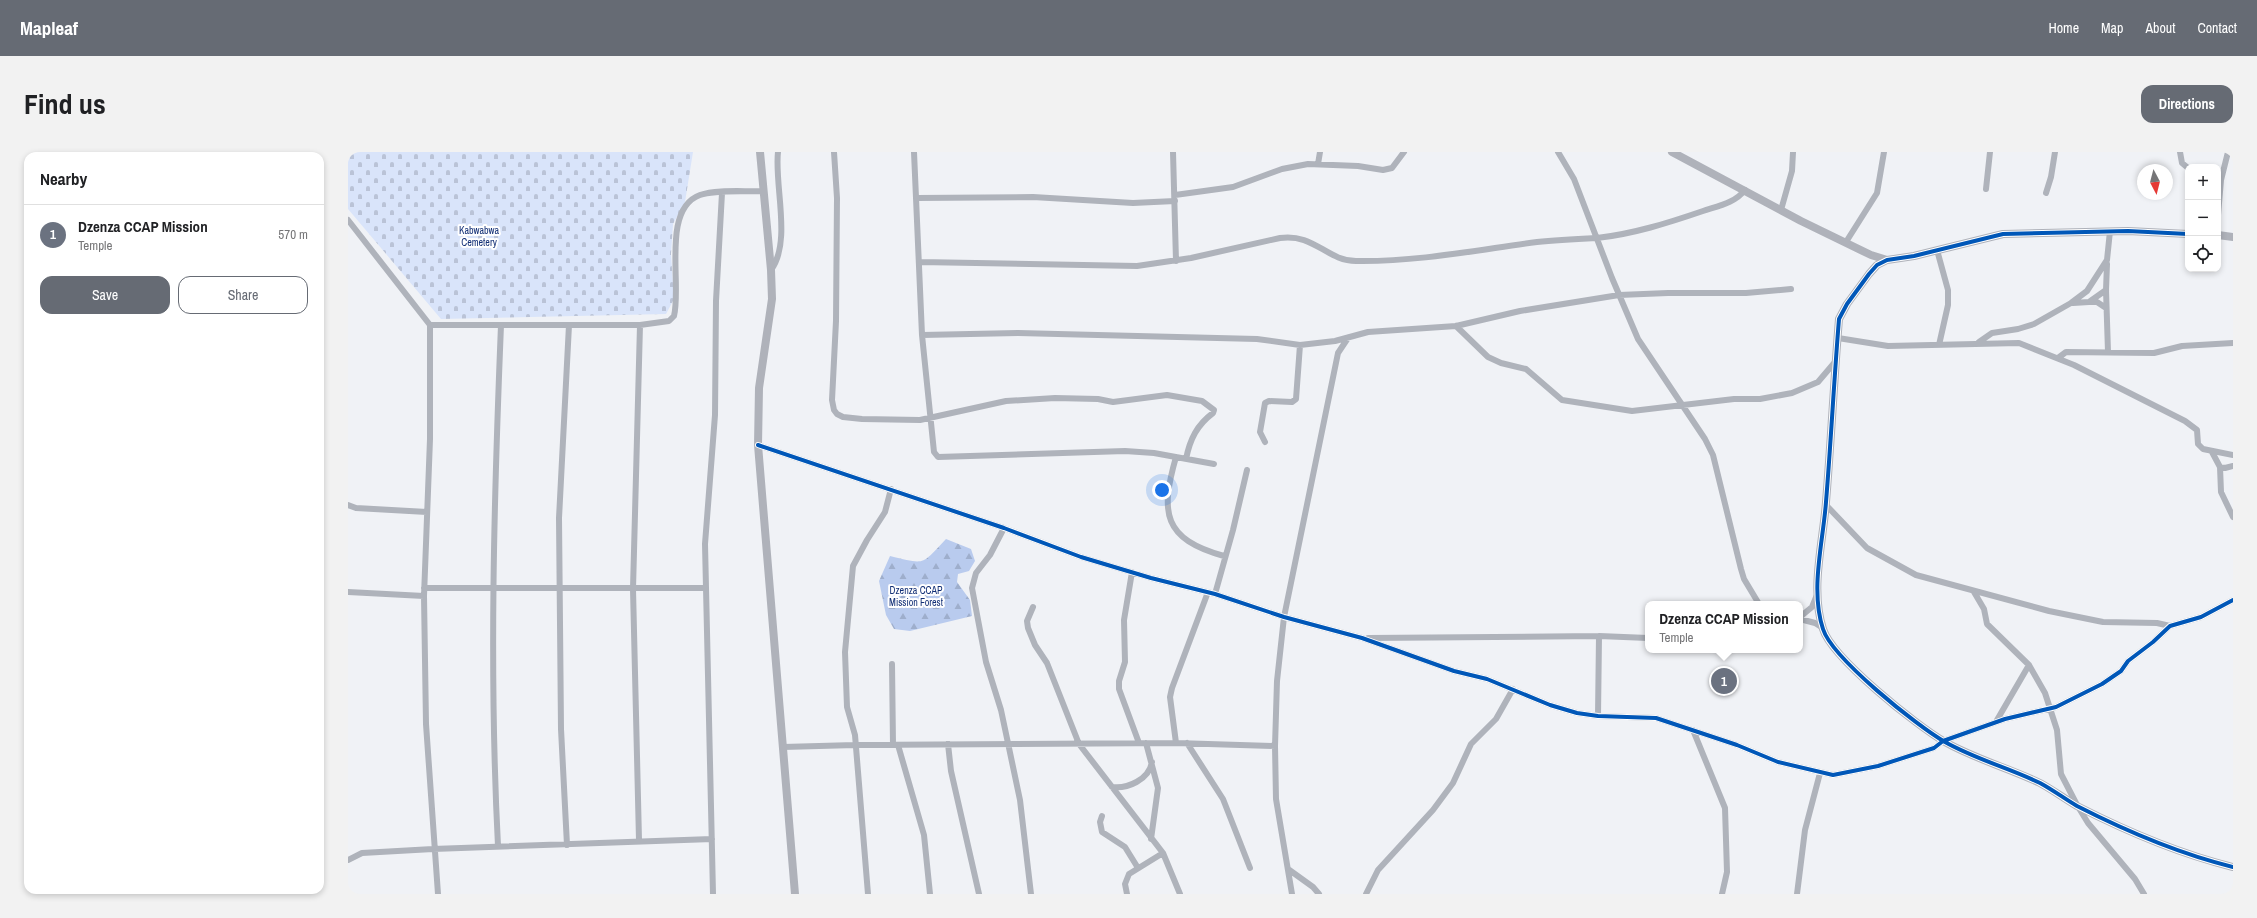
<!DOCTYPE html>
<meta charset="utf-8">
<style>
body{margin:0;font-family:"Archivo Narrow",sans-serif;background:#f2f2f2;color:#202124}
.controls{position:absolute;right:12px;top:12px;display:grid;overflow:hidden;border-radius:8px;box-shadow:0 2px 6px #0003}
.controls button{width:36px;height:36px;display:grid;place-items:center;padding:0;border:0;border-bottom:1px solid #e0e0e0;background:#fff;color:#202124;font:20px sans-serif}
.compass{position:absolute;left:1789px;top:12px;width:36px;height:36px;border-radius:50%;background:#fff;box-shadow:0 2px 6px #0003;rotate:173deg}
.you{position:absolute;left:814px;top:338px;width:14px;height:14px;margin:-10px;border:3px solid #fff;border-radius:50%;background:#1a73e8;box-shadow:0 0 0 6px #1a73e833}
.badge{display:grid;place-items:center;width:26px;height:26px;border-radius:50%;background:#666b74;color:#fff;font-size:13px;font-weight:700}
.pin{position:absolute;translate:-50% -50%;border:2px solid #fff;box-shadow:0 1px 4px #0006}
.popup{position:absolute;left:1297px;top:449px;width:158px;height:52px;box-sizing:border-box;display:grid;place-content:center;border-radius:8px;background:#fff;filter:drop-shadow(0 1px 3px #0005);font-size:13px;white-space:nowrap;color:#757577}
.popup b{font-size:15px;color:#202124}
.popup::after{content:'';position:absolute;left:50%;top:100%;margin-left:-8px;border:8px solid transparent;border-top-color:#fff}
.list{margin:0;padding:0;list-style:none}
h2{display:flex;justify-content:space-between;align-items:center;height:52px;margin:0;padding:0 16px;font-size:17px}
h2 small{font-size:13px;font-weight:400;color:#757577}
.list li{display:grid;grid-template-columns:26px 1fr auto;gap:12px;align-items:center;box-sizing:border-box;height:60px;padding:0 16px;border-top:1px solid #e0e0e0}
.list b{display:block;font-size:15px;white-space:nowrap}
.list p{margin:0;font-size:13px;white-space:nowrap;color:#757577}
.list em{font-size:13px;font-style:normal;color:#757577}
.actions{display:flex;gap:8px;padding:12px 16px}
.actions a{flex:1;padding:9px 0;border:1px solid #666b74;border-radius:12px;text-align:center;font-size:14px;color:#666b74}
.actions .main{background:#666b74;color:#fff}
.icon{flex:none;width:22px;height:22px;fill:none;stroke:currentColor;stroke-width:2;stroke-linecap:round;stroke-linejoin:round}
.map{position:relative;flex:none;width:1885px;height:742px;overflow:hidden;border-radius:12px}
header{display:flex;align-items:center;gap:24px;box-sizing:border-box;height:56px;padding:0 20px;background:#666b74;color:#fff}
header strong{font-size:19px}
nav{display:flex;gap:22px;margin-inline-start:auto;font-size:14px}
.intro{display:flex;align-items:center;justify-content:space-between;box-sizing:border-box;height:96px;padding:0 24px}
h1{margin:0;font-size:28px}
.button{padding:10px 18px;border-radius:12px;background:#666b74;color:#fff;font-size:14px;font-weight:700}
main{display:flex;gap:24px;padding:0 24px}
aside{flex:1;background:#fff;border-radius:12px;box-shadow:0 2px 6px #0003}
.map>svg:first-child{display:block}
.forest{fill:url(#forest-firs)}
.cemetery{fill:url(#cemetery-stones)}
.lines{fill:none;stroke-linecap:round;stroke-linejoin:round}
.street{stroke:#afb3bb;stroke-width:6}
.secondary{stroke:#afb2ba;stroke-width:8}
.cycleway-casing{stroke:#fff;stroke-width:6}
.cycleway{stroke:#0057b8;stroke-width:4}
.labels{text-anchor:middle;stroke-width:4;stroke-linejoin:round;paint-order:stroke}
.park-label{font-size:10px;fill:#133076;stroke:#fff}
</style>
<header>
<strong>Mapleaf</strong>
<nav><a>Home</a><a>Map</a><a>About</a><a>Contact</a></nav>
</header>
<div class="intro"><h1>Find us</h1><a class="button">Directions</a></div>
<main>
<aside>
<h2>Nearby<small></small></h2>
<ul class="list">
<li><span class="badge" style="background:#6b7280">1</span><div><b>Dzenza CCAP Mission</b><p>Temple</p></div><em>570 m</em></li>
</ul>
<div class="actions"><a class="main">Save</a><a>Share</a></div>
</aside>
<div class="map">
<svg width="1885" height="742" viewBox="0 0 1885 742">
<defs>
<pattern id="forest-firs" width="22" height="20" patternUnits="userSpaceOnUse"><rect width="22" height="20" fill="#b9cbee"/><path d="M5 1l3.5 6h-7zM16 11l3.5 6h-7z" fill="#9eaecc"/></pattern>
<pattern id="cemetery-stones" width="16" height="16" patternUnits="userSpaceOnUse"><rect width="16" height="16" fill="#d9e4fa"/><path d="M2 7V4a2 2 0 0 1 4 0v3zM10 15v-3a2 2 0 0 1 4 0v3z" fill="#bac3d7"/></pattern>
</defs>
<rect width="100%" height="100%" fill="#f0f2f6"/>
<path class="forest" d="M598,387L623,397L627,409L621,419L610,422L609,430L622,448L624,464L562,479L546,477L538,463L531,429L542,404C579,413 573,413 598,387Z"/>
<path class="cemetery" d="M0,0H345L337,50L325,72L323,102L326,147L318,162L93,167L0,57Z"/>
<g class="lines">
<path class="street" d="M486,0L489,46L488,169L484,248L486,258L489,262L495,265L514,267L572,268L658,249L707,246L750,247L765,250L819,243L854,249L866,258L865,261C849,273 842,287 838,307
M566,0L574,183L586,300L590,305L777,299L806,301L866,312
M825,0L828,109
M1210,0L1226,27L1264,126L1290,187L1357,287L1365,303L1393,417L1396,427L1411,452
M1832,0L1834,11L1840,16
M970,12L972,0
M1638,37L1642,0
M1698,41L1703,25L1707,0
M827,43L885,35L934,17L960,12L1010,14L1035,18L1044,16L1056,0
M569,46L685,45L785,51L827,49
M1433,58L1444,19L1445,0
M1870,63L1873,28L1880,0
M0,68L82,173H292L321,169L326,164C334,133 313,57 352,43C369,37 398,40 416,39
M1498,90L1529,41L1536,0
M1589,98L1600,138V153L1591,193
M572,110L789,114L843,106L932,86C966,81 979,109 1008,109C1069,110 1129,98 1189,90C1209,88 1229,87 1249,86C1285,82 1320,71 1355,59C1370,54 1387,51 1397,38
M1759,112L1758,138L1760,200
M423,118C444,90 426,32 430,0
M1741,150H1749L1758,156
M1725,151L1741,150L1758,138
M82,173V287L76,444L78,572L90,742
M1108,174L1140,205L1153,211L1178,217L1214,248L1284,259L1386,247H1412L1444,241L1470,230L1487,210
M574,183L670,181L909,187L952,193L987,189L1020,180L1108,174L1172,159L1271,143L1320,141H1398L1443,137
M1490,186L1540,194L1671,191L1726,213L1837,269L1849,278L1850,292L1855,297L1885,303
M1631,190L1644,181L1670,177L1686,172L1723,151L1739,139L1759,108L1762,79
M1710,206L1718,200L1806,201L1834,194L1885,191
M917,290L912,280L917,251L921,249L944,250L948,247L952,193
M410,293L656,376L733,405L803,426L867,442L936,465L1014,486L1106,519L1139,527L1202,553L1229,561L1250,564L1308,566L1389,593L1430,610L1485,623L1530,614L1586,596L1595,589L1657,567L1708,555L1754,532L1773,519L1780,509L1805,490L1822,474L1853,465L1885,448
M1864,300L1872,315L1877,316L1885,314
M828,305C812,361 815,387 876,404
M1872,315L1873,340L1885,365
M0,353L8,356L79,360
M1478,353L1519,396L1568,423L1701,459L1755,470L1809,471L1822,474
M656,376L642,403L628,421L624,436L638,510L653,558L672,648L683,742
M784,420L776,468L777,510L771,529V537L791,591
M76,436H357
M0,440L76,444
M1626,440L1636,457L1639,472L1681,513L1697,541L1709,578L1713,622L1729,653L1740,671L1787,727L1796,742
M867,442L885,378L899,318
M685,455L679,469L680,476L687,493L699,511L731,592L815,701L832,742
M1452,465L1464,455L1469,443
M1452,467L1467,471L1475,476
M1020,486L1251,484L1300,486
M544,512L545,593
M1250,564L1251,484
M1649,568L1681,513
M1345,578L1377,656L1379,720L1374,742
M798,591L810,636L803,687
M828,591L822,545L824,536L860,440
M839,591L875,647L902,716
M600,592L603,619L631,742
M550,593L576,683L582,742
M435,595L507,593L828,591L927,594
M764,635C779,637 801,628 804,610
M754,664L752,670L754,680L777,695L790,716
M291,688L285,437L292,173
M219,693L213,577L211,366L221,173
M150,694C141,521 146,346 153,173
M0,708L14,701L85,697L364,687
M940,717L965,735L971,742
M365,742L357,392L367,263L368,149L374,41
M520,742L507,583L499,555L497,500L505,414L519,388L537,360L543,337
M779,742L777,732L781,722L815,701
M944,742L928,647L927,594L929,529L936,465L990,201L1000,186
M1018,742L1030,718L1085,658L1105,631L1123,592L1148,567L1165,537
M1449,742L1457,678L1472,621"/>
<path class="secondary" d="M412,0L423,118L424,147L411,236L410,293L447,742
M1324,0L1453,69L1523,103L1539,108
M1840,82L1780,79L1655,82L1566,104L1539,108L1529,113L1521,122L1499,152L1491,167C1486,228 1483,289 1478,350C1475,391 1462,437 1475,477C1484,506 1569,574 1597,590C1627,607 1661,616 1692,631C1705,638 1717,647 1729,654C1778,679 1832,702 1885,715
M1870,83L1885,85"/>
<defs>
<path id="cycleway" d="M1840,82L1780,79L1655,82L1566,104L1539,108L1529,113L1521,122L1499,152L1491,167C1486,228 1483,289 1478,350C1475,391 1462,437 1475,477C1484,506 1569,574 1597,590C1627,607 1661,616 1692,631C1705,638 1717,647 1729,654C1778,679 1832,702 1885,715
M410,293L656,376L733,405L803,426L867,442L936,465L1014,486L1106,519L1139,527L1202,553L1229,561L1250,564L1308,566L1389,593L1430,610L1485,623L1530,614L1586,596L1595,589L1657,567L1708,555L1754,532L1773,519L1780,509L1805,490L1822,474L1853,465L1885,448"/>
</defs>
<use href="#cycleway" class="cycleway-casing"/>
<use href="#cycleway" class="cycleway"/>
</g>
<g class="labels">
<g class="park-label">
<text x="131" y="82">Kabwabwa<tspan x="131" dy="12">Cemetery</tspan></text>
<text x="568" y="442">Dzenza CCAP<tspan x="568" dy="12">Mission Forest</tspan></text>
</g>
</g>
</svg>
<div class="controls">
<button>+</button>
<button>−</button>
<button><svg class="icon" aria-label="locate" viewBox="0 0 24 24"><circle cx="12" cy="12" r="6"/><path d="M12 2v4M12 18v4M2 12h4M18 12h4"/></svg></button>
</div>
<svg class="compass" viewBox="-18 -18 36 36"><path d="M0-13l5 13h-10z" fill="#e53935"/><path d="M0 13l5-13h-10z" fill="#757577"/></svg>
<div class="you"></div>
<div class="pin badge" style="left:1376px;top:529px;background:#6b7280">1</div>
<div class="popup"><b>Dzenza CCAP Mission</b>Temple</div>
</div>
</main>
